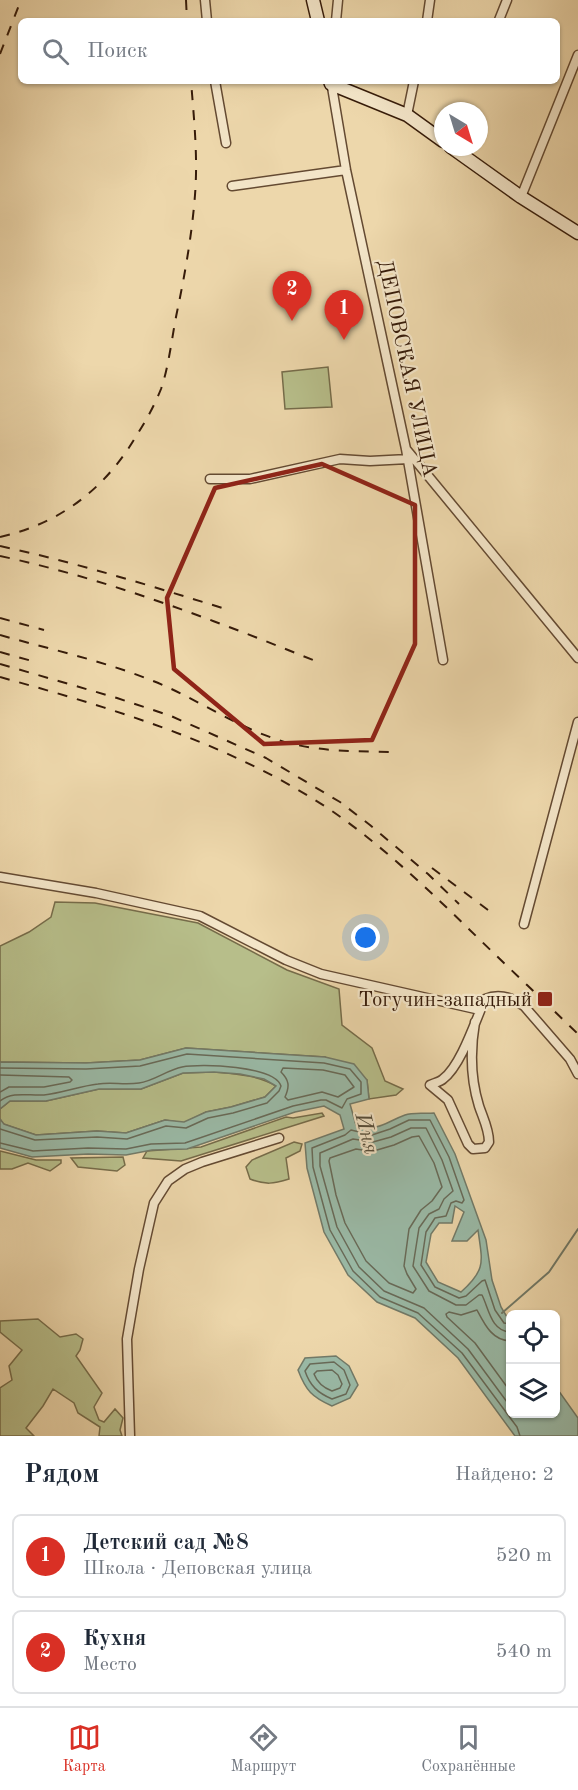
<!DOCTYPE html>
<html lang="ru">
<meta charset="utf-8">
<style>
body{margin:0;font-family:"Old Standard TT",serif;background:#f6f6f7;color:#1f2937}
.controls{position:absolute;right:18px;bottom:18px;display:grid;overflow:hidden;border-radius:9px;box-shadow:0 2px 4px #0004}
.controls button{width:54px;height:54px;display:grid;place-items:center;padding:0;border:0;border-bottom:2px solid #e0e1e3;background:#fff;color:#1f2937;font:30px sans-serif}
.compass{position:absolute;left:434px;top:102px;width:54px;height:54px;border-radius:50%;background:#fff;box-shadow:0 2px 4px #0004;rotate:142deg}
.you{position:absolute;left:366px;top:938px;width:21px;height:21px;margin:-15px;border:4px solid #fff;border-radius:50%;background:#1a73e8;box-shadow:0 0 0 9px #1a73e833}
.badge{display:grid;place-items:center;width:39px;height:39px;border-radius:50%;background:#d93025;color:#fff;font-size:20px;font-weight:700}
.pin{position:absolute;translate:-50% -50px;filter:drop-shadow(0 2px 3px #0008)}
.pin::after{content:'';position:absolute;top:32px;width:21px;height:18px;background:inherit;clip-path:polygon(0 0,100% 0,50% 100%)}
.list{margin:0;padding:0;list-style:none}
h2{display:flex;justify-content:space-between;align-items:center;height:78px;margin:0;padding:0 24px;font-size:26px}
h2 small{font-size:20px;font-weight:400;color:#747a83}
.list li{display:grid;grid-template-columns:39px 1fr auto;gap:18px;align-items:center;box-sizing:border-box;height:84px;margin:0 12px 12px;padding:0 12px;border:2px solid #e0e1e3;border-radius:9px}
.list b{display:block;font-size:22px;white-space:nowrap}
.list p{margin:0;font-size:20px;white-space:nowrap;color:#747a83}
.list em{font-size:20px;font-style:normal;color:#747a83}
.icon{flex:none;width:33px;height:33px;fill:none;stroke:currentColor;stroke-width:2;stroke-linecap:round;stroke-linejoin:round}
.map{position:relative;flex:none;width:578px;height:1436px;overflow:hidden}
.search{position:absolute;background:#fff;box-shadow:0 2px 4px #0004;left:18px;right:18px;top:18px;height:66px;display:flex;align-items:center;gap:15px;box-sizing:border-box;padding:0 21px;border-radius:9px;color:#747a83;font-size:22px}
.sheet{height:270px;background:#fff}
nav{display:flex;justify-content:space-around;align-items:center;box-sizing:border-box;height:84px;border-top:2px solid #e0e1e3;background:#fff;font-size:16px;color:#747a83}
nav a{display:grid;justify-items:center;gap:3px}
nav .on{color:#d93025}
.map>svg:first-child{display:block}
.green{fill:#b7be8a;stroke:#766c4a;stroke-width:1.5}
.water{fill:#9abaa7;stroke:#727a68;stroke-width:1.5;fill-rule:evenodd}
.lines{fill:none;stroke-linecap:round;stroke-linejoin:round}
.shore{stroke:#686a58;stroke-width:1.5}
.stream{stroke:#727a68;stroke-width:2}
.street-casing{stroke:#644a32;stroke-width:11}
.secondary-casing{stroke:#361b09;stroke-width:15}
.street{stroke:#f3e5c8;stroke-width:8}
.secondary{stroke:#f3e5c8;stroke-width:12}
.rail{stroke:#361b09;stroke-width:2;stroke-dasharray:10 10;stroke-linecap:butt}
.marked{fill:none;stroke:#8f2418;stroke-width:4.5;stroke-linejoin:round}
.poi-dot{fill:#8f2418;stroke:#f3e5c8;stroke-width:2}
.labels{text-anchor:middle;stroke-width:4.5;stroke-linejoin:round;paint-order:stroke}
.street-label{font-size:21px;fill:#361b09;stroke:#f3e5c8}
.poi-label{font-size:21px;fill:#361b09;stroke:#f3e5c8;text-anchor:end}
.water-label{font-size:22px;font-style:italic;fill:#544b38;stroke:#f3e5c8}
</style>
<div class="map">
<svg width="578" height="1436" viewBox="0 0 578 1436">
<rect width="100%" height="100%" fill="#edd7ab"/>
<filter id="stains"><feTurbulence type="fractalNoise" baseFrequency=".00333" numOctaves="4"/><feColorMatrix values="0 0 0 0 .2 0 0 0 0 .09 0 0 0 0 .02 0 0 0 .5 -.17"/></filter>
<radialGradient id="worn" r=".72"><stop offset=".6" stop-color="#630" stop-opacity="0"/><stop offset="1" stop-color="#630" stop-opacity=".3"/></radialGradient>
<path class="green" d="M328,367L332,407L285,409L282,372Z
M55,902L95,903L198,923L287,970L339,989L342,1025L372,1048L385,1081L403,1089L396,1095L369,1099L367,1080L325,1057L186,1048L140,1060L86,1063L0,1062V946L29,932L51,917Z
M214,1072C236,1074 257,1075 276,1086L265,1097L231,1107L206,1112L184,1123L165,1120L126,1133L97,1131L36,1135L3,1124L0,1119V1109L10,1101H46L99,1089H141L183,1073Z
M322,1113L324,1116L181,1161L143,1158L147,1151L201,1147L286,1117L293,1118Z
M294,1142L302,1144L300,1151L286,1158L289,1179C273,1184 266,1185 250,1179L246,1167L252,1160Z
M0,1151L36,1160H61V1163L50,1171L28,1163L12,1169H0Z
M123,1157L125,1165L117,1171L78,1167L71,1158Z
M38,1319L60,1337L76,1334L83,1339L80,1350L76,1356L102,1393L94,1407L99,1420L104,1422L115,1409L123,1418L120,1430L122,1436H99L100,1427L78,1413L74,1403L53,1389L43,1406L26,1428L34,1436H0V1388L12,1380L9,1366L22,1350L0,1332V1321Z"/>
<path class="water" d="M186,1048L325,1057L354,1064L367,1080L369,1099L350,1104L356,1125C382,1131 383,1123 405,1115C413,1112 425,1114 434,1113L455,1154L486,1240L492,1280L501,1307L510,1322V1414H556V1387L578,1418V1436H515L458,1358L415,1318L377,1302L348,1275L324,1232L307,1168L305,1143L344,1129L340,1115L324,1106L295,1112L187,1149L152,1150L126,1155L88,1154L32,1157L0,1148V1119L4,1124L36,1135L97,1131L126,1133L165,1120L184,1122L206,1112L231,1107L265,1097L276,1086L264,1079L240,1074L214,1072L183,1073L141,1089H99L46,1101H10L0,1109V1062L86,1063L140,1060ZM455,1206L464,1212L452,1241H467L478,1230C482,1261 487,1269 461,1292L438,1282L426,1262L431,1234L439,1223H452Z
M336,1356L349,1366L358,1385L350,1398L332,1406C312,1397 306,1391 298,1370L305,1358Z"/>
<g class="lines">
<path class="shore" d="M0,1068L86,1069L140,1066L187,1054L324,1063L350,1069L361,1082V1094L347,1099L342,1108L326,1100H321L293,1106L185,1143L151,1144L126,1149L88,1148L33,1151L0,1143
M283,1068L323,1070L345,1075L354,1087L338,1097L322,1092L288,1100L285,1097C290,1086 289,1080 281,1072Z
M0,1075L69,1077L72,1080L70,1082L44,1087H9L0,1092
M0,1101C13,1091 28,1096 44,1095C62,1093 80,1086 98,1084C111,1082 125,1085 139,1083C154,1081 167,1070 182,1067C201,1063 274,1066 281,1086L279,1091L267,1103L233,1113L208,1118L186,1128L166,1126L127,1139L97,1137L35,1140L0,1129
M419,1136L434,1163L442,1187L432,1201L421,1210L409,1229L404,1266L407,1274L416,1289L413,1293L389,1283L366,1261L345,1223L336,1195L329,1161L330,1158L356,1149L369,1151L377,1150L394,1145L412,1137Z
M510,1324L504,1323L495,1310L485,1280L482,1281L466,1296L459,1298L435,1287L421,1265L426,1232L435,1218L446,1216L451,1203L456,1201L462,1203L464,1200L449,1157L430,1120H409L390,1129L372,1135L351,1130L345,1135L312,1148L313,1167L330,1230L353,1271L380,1297L418,1313L462,1353L517,1427L520,1436
M510,1332C491,1331 489,1309 482,1295H479L466,1305H456L429,1291L413,1266L419,1228L429,1214L439,1209L444,1199L453,1191L442,1160L426,1128H411L391,1137L373,1142L353,1139L320,1153V1166L337,1227L359,1267L384,1291L424,1308L468,1349L510,1406
M510,1341C492,1340 485,1325 477,1310L461,1315L449,1312L446,1314L447,1317L475,1343L510,1391
M334,1362L344,1370L350,1385L346,1394L332,1399C318,1393 310,1386 305,1371L310,1364Z
M332,1370L338,1375L342,1384L340,1388L332,1391C324,1388 317,1382 314,1374L317,1371Z"/>
<path class="stream" d="M502,1313L549,1272L578,1229"/>
<defs>
<path id="street" d="M205,0L207,21
M499,20L507,0
M336,21L338,0
M427,21L430,0
M215,81L226,143
M331,81L346,170L406,449L443,660
M407,115L414,81
M232,186L346,170
M521,197L578,55
M406,449L578,658
M210,479H250L340,459L370,461L408,459
M0,877L96,893L200,916L286,960L321,974L480,1010
M524,924L578,722
M475,1022C470,1051 470,1077 479,1106C483,1118 489,1129 489,1142L485,1148L473,1149L468,1144L448,1100L430,1085C434,1083 440,1082 443,1079C461,1066 476,1019 485,999C499,993 513,998 524,1006L570,1059L578,1074
M130,1436L127,1339L139,1269L154,1203L168,1181L185,1169L202,1162L279,1138"/>
<path id="secondary" d="M313,0L318,21
M330,81L331,84L407,115L443,141
M451,147L521,197L578,233"/>
</defs>
<use href="#street" class="street-casing"/>
<use href="#secondary" class="secondary-casing"/>
<use href="#street" class="street"/>
<use href="#secondary" class="secondary"/>
<path class="rail" d="M186,0L187,21
M0,54L21,0
M0,537C62,523 107,487 138,433C147,419 155,404 161,389C169,366 172,336 177,312C185,274 192,234 195,195C198,157 194,119 191,81
M0,546C78,563 154,587 229,610
M0,556C107,579 211,619 313,660
M0,618L44,630
M0,635C49,649 100,660 148,679C196,697 239,730 289,743C323,752 358,751 393,752
M0,652L32,661
M0,664L117,698L171,716L266,758L340,802L370,825L428,874L459,904
M0,677C115,709 232,744 332,811C384,847 431,892 476,936C510,969 544,1001 578,1034
M432,868L488,910"/>
</g>
<path class="marked" d="M322,464L415,505V644L372,740L264,744L174,669L167,598L215,488Z"/>
<rect class="poi-dot" x="537" y="991" width="16" height="16" rx="3"/>
<g class="labels">
<g class="street-label">
<text transform="translate(408 368) rotate(78)" y="7">ДЕПОВСКАЯ УЛИЦА</text>
</g>
<g class="poi-label">
<text x="532" y="1006">Тогучин-западный</text>
</g>
<g class="water-label">
<text transform="translate(368 1133) rotate(76)" y="8">Иня</text>
</g>
</g>
<rect width="100%" height="100%" filter="url(#stains)"/>
<rect width="100%" height="100%" fill="url(#worn)"/>
</svg>
<div class="controls">
<button><svg class="icon" aria-label="locate" viewBox="0 0 24 24"><circle cx="12" cy="12" r="6"/><path d="M12 2v4M12 18v4M2 12h4M18 12h4"/></svg></button>
<button><svg class="icon" aria-label="layers" viewBox="0 0 24 24"><path d="M12 4l9 5-9 5-9-5zM3 14l9 5 9-5"/></svg></button>
</div>
<svg class="compass" viewBox="-18 -18 36 36"><path d="M0-13l5 13h-10z" fill="#e53935"/><path d="M0 13l5-13h-10z" fill="#747a83"/></svg>
<div class="you"></div>
<div class="pin badge" style="left:344px;top:340px">1</div>
<div class="pin badge" style="left:292px;top:321px">2</div>
<div class="search"><svg class="icon" aria-label="search" viewBox="0 0 24 24"><circle cx="10" cy="10" r="6"/><path d="M15 15l6 6"/></svg>Поиск</div>
</div>
<section class="sheet">
<h2>Рядом<small>Найдено: 2</small></h2>
<ul class="list">
<li><span class="badge">1</span><div><b>Детский сад №8</b><p>Школа · Деповская улица</p></div><em>520 m</em></li>
<li><span class="badge">2</span><div><b>Кухня</b><p>Место</p></div><em>540 m</em></li>
</ul>
</section>
<nav>
<a class="on"><svg class="icon" aria-label="map" viewBox="0 0 24 24"><path d="M3 6l6-2 6 2 6-2v14l-6 2-6-2-6 2zM9 4v14M15 6v14"/></svg>Карта</a>
<a><svg class="icon" aria-label="directions" viewBox="0 0 24 24"><path d="M12 3l9 9-9 9-9-9zM9 14v-3h6M13 9l2 2-2 2"/></svg>Маршрут</a>
<a><svg class="icon" aria-label="saved" viewBox="0 0 24 24"><path d="M7 4h10v16l-5-4-5 4z"/></svg>Сохранённые</a>
</nav>
